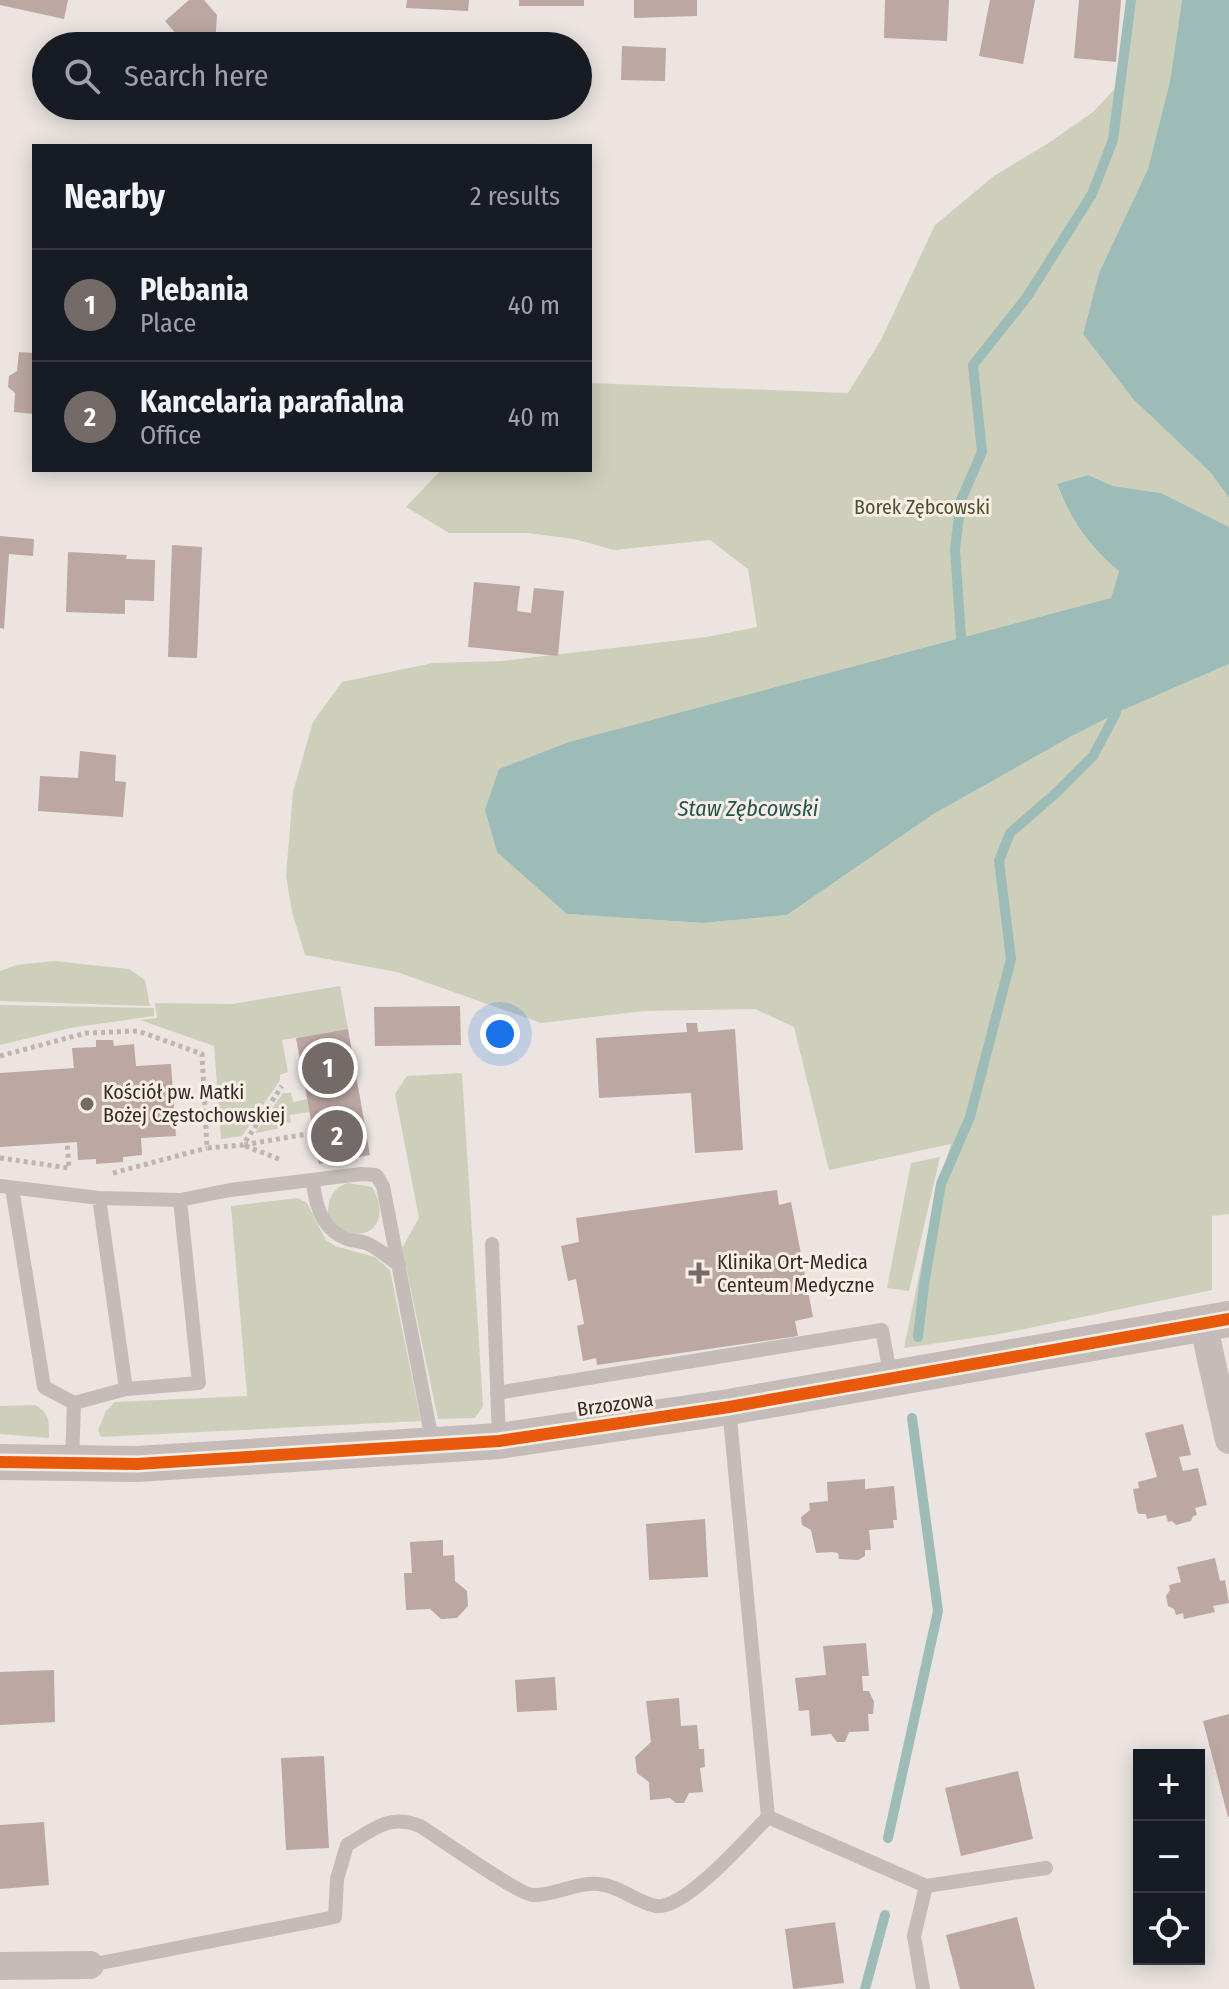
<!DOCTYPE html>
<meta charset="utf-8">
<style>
body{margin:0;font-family:"Fira Sans Condensed",sans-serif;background:#242831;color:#f1f3f6}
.controls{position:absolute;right:24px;bottom:24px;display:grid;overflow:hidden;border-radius:0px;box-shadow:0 4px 20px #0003}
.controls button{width:72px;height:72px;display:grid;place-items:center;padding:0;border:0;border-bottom:2px solid #363941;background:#171b24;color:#f1f3f6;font:40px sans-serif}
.you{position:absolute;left:500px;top:1034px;width:28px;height:28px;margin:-20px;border:6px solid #fff;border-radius:50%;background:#1a73e8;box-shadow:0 0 0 12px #1a73e833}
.badge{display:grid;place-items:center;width:52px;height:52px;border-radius:50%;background:#746b68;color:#fff;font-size:26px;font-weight:700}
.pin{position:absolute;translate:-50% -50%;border:4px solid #fff;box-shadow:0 2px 8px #0006}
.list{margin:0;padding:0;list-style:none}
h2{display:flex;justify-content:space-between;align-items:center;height:104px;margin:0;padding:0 32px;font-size:34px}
h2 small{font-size:26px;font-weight:400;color:#9ea1a6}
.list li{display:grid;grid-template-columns:52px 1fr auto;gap:24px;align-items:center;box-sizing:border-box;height:112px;padding:0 32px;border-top:2px solid #363941}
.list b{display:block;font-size:30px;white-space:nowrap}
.list p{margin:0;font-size:26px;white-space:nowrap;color:#9ea1a6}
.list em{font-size:26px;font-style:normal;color:#9ea1a6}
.icon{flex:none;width:44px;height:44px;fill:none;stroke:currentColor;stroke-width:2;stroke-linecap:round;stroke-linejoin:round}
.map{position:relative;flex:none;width:1229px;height:1989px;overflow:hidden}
.search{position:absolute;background:#171b24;box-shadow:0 4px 20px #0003;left:32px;top:32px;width:560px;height:88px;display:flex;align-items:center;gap:20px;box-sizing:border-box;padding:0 28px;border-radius:44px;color:#9ea1a6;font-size:30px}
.panel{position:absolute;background:#171b24;box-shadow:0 4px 20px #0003;left:32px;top:144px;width:560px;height:328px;border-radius:0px}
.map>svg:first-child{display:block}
.green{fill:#cecfbb}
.water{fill:#9dbcb8}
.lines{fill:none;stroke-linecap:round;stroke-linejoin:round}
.stream{stroke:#9dbcb8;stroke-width:10}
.building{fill:#bda7a2}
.path{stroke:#bdb5b1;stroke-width:5;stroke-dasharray:4 4;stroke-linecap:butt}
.service{stroke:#c4bcb8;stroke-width:14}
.minor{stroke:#c4bcb8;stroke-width:28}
.tertiary{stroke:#c4bcb8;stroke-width:36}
.cycleway-casing{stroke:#f8eee6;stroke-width:17}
.cycleway{stroke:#e8590c;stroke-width:12}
.poi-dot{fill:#746b68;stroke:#f8eee6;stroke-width:3}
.labels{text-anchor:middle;stroke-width:6;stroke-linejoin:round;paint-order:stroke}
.park-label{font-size:20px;fill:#48512d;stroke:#f8eee6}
.poi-label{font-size:20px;fill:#342a27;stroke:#f8eee6;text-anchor:start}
.street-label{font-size:20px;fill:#342a27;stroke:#f8eee6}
.water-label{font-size:22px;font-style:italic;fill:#205350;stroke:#f8eee6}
</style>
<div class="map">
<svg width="1229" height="1989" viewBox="0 0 1229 1989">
<rect width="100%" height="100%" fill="#ebe4e0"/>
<path class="green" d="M1134,0H1182L1170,81L1148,170L1099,273L1083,334L1133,399L1211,473L1229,498V528L1161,493L1113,486L1088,475L1057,485C1070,519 1090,548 1119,571L1111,598L567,914L702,923L787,915L932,815L1072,736L1123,710L1229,664V1214L1212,1216V1290L1000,1334L904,1348L937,1189L951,1144L829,1170L794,1027L755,1009L645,1011L541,1023L397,972L305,955L292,912L286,876L293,792L313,722L342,682L433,663L501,661L707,637L757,627L748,569L710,540L614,550L574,539L528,533H449L406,507L441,470H590V383L848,393L881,340L935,225L994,176L1050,142L1093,112L1124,79Z
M54,961L129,969L145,980L150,1006L0,1001V971L17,965Z
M340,986L348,1029L282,1040L288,1072L280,1075V1080L242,1136L221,1139L214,1046L140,1020L157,1018L155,1003L232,1004Z
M0,1005L154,1008V1016L70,1028L0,1045Z
M462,1073L483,1406L475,1418L438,1419L402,1248L419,1218L395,1094L407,1076Z
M283,1093H291L293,1102L307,1099L310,1112L290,1115L291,1122L282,1125V1128L255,1133Z
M940,1157L909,1291L887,1288L911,1163Z
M348,1183L372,1187C397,1229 355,1251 328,1217C328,1200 331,1188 348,1183Z
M298,1198L307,1203L326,1240L335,1246L375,1257L390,1270L421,1421L101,1437L98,1430L106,1411L115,1402L247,1396L231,1206Z
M35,1405C50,1413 49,1422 49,1438L0,1434V1406Z"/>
<path class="water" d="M1182,0H1229V498L1211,473L1133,399L1083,334L1099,273L1148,169L1170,81Z
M1088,475L1113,486L1161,493L1229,527V664L1123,710L1072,736L932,815L787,915L702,923L567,914L497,852L485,810L499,769L569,742L1111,598L1119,571C1090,548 1070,519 1057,484Z"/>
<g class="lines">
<path class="stream" d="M961,638L955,549L961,500L982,452L973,365L1027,297L1092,194L1113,140L1131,0
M918,1337L924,1285L941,1184L970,1117L1011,959L999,861L1010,833L1056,793L1093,756L1116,713
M888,1838L938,1611L912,1418
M865,1989L885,1915"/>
</g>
<path class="building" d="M0,0H68L64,19L0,5Z
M189,0H204L217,15L215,45L185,44L165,21Z
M407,0H469L468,11L406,8Z
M519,0H584V6H519Z
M634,0H697V16L634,18Z
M885,0H949L947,41L884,38Z
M990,0H1035L1023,64L979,56Z
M1079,0H1121L1116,62L1074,58Z
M622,46L666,48L665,81L621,80Z
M19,352L34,353V414L14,412L15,393L8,387L9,376L17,371Z
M0,536L34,539L33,556L9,554L4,629L0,628Z
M172,545L202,547L197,658L168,657Z
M68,552L127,555L126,559L155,560L154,601L125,600V614L66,612Z
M474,582L520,586L517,611L531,613L534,588L564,591L558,656L468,647Z
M80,751L116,755L115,781L126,782L123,817L38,811L40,776L78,778Z
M460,1006L461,1045L375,1046L374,1007Z
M686,1023H697L698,1032L735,1029L743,1150L695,1153L691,1093L599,1098L596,1038L687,1032Z
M348,1029L370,1155L319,1164L296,1038Z
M96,1040H113L114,1046L134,1044L136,1066L171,1064L176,1136L141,1138L142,1155L123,1157V1162L96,1164V1159L78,1160L77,1142L0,1147V1073L74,1068L72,1048L96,1047Z
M777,1190L779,1205L791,1202L813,1317L795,1321L798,1336L597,1365L596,1358L583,1361L577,1326L584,1324L576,1279L568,1281L561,1246L579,1242L576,1218Z
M1183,1424L1191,1455L1179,1457L1183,1471L1198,1468L1207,1505L1195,1508L1197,1515L1193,1516L1191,1521L1176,1525L1172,1521L1168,1522L1166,1515L1147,1519L1146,1514H1139L1137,1511L1133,1489L1139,1488L1138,1482L1157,1477L1145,1433Z
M865,1479V1489L894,1486L897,1520H893L894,1528L869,1530L871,1550H865V1556L858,1560L839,1559L838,1553L832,1552L816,1553L811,1530L802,1525L801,1517L810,1510L809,1503L828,1501L827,1482Z
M705,1519L708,1577L649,1580L646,1524Z
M443,1540V1556L454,1555L455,1581L467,1591L468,1606L457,1618L441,1619L430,1609L406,1610L404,1573H412L410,1542Z
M1215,1558L1220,1581L1225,1580L1229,1603L1213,1606L1215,1612L1184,1619L1183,1613L1176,1615L1174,1609L1168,1606L1166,1596L1170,1590L1169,1585L1181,1582L1177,1567Z
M866,1643L869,1676H862L863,1691H869L874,1702L873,1714H868L869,1731L849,1732L845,1742H837L831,1734L811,1736L809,1710L799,1711L795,1678L826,1675L823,1646Z
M54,1670L55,1722L0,1725V1672Z
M555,1677L557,1710L517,1712L515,1680Z
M679,1698L681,1726L697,1725L699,1749H704L705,1767L700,1768L703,1792L689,1793L684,1803H676L670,1798L650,1800L649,1782L637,1773L635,1757L651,1742L646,1701Z
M1229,1714V1817H1228L1203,1721Z
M324,1756L329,1848L286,1850L281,1758Z
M1018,1771L1033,1839L961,1856L945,1788Z
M44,1822L49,1885L0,1889V1825Z
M1017,1917L1035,1989H960L946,1935Z
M835,1922L844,1983L793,1989L785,1929Z"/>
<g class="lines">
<path class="path" d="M0,1056L86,1033L138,1031L202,1054L207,1148L243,1145L282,1086
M0,1158L69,1168L67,1142
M279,1159L243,1145L313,1133
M113,1173L207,1148"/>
<path class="service" d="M313,1181C315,1205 322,1230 347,1239C353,1241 360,1241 366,1243C378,1248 388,1257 399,1265
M0,1186L99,1198L180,1200L230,1190L361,1174L376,1175L383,1186L433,1445
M12,1188L44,1387L74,1403L126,1389L199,1383L180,1200
M99,1198L126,1389
M492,1244L499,1441
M497,1393L882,1330L891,1379
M729,1408L768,1817L926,1886L914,1936L923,1989
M72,1463L74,1403
M926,1886L1046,1868
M90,1965L335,1917L337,1879L347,1845C373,1830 389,1813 420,1826C438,1837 520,1896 534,1895C556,1895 576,1882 599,1884C620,1886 636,1902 656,1906C685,1910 748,1837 768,1817"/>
<path class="minor" d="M1203,1323L1229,1440
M0,1966L90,1965"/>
<path class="tertiary" d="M0,1462L137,1464L499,1441L729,1407L1229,1319"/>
<defs>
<path id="cycleway" d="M0,1462L137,1464L499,1441L729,1407L1229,1319"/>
</defs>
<use href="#cycleway" class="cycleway-casing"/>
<use href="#cycleway" class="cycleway"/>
</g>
<g class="poi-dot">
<circle cx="87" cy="1104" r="8"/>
<path d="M695 1261h8v8h8v8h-8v8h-8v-8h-8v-8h8z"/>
</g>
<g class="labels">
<g class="park-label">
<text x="922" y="514">Borek Zębcowski</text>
</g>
<g class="poi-label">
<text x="103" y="1099">Kościół pw. Matki<tspan x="103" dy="23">Bożej Częstochowskiej</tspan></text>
<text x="717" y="1269">Klinika Ort-Medica<tspan x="717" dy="23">Centeum Medyczne</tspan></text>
</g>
<g class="street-label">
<text transform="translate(615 1404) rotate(-8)" y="7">Brzozowa</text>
</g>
<g class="water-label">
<text x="748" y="816">Staw Zębcowski</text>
</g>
</g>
</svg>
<div class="controls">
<button>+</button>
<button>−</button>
<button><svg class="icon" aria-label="locate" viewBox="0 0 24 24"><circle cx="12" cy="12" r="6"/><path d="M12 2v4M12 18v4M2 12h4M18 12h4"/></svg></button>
</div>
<div class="you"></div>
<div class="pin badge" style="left:328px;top:1068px">1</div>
<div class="pin badge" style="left:337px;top:1136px">2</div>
<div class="search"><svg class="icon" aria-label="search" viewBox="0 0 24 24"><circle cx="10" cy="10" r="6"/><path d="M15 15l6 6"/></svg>Search here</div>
<section class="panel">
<h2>Nearby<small>2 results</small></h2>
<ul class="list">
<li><span class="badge">1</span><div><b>Plebania</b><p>Place</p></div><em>40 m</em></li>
<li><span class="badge">2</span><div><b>Kancelaria parafialna</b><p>Office</p></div><em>40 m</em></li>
</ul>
</section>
</div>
